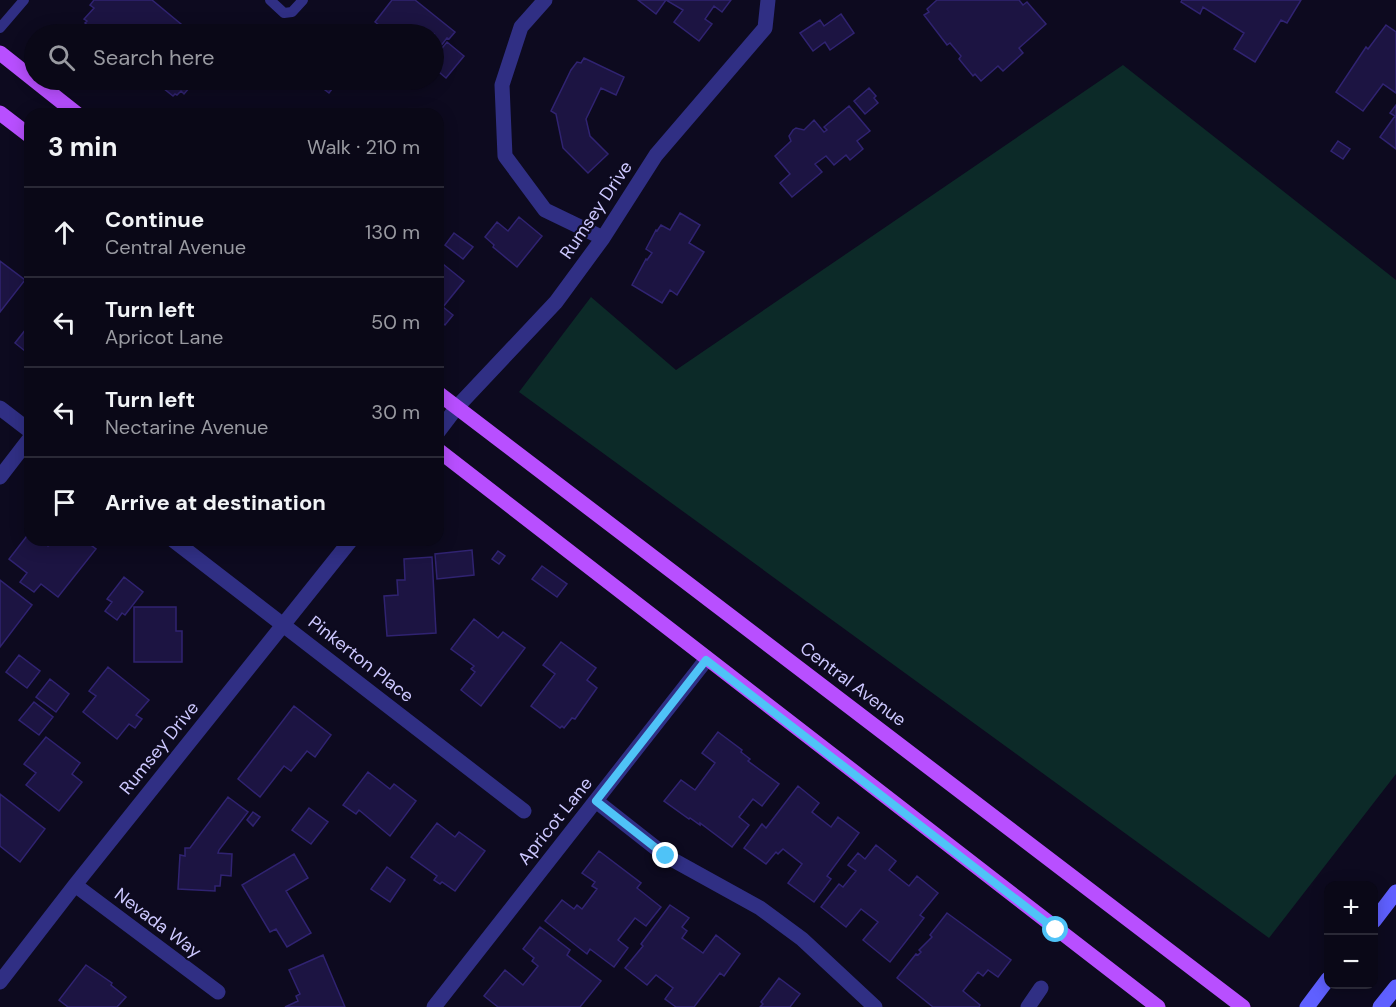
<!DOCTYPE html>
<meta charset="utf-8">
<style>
body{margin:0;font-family:"DM Sans",sans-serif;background:#131120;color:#f1f3f6}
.controls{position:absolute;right:18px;bottom:18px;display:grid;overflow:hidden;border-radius:12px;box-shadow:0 3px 15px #0003}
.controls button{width:54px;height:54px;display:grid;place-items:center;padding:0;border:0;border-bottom:2px solid #2a2936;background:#0a0817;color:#f1f3f6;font:30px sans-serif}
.stop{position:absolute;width:18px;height:18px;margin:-14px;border:4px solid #4fc3f7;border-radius:50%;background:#fff}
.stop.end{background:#4fc3f7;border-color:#fff;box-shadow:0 2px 6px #0008}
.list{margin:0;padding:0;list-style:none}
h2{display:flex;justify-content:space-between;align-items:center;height:78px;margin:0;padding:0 24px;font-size:26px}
h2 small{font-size:20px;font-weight:400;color:#999aa1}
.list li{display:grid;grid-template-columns:39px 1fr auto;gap:18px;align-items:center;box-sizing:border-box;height:90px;padding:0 24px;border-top:2px solid #2a2936}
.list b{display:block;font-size:22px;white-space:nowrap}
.list p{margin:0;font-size:20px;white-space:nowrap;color:#999aa1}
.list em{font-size:20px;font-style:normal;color:#999aa1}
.icon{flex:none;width:33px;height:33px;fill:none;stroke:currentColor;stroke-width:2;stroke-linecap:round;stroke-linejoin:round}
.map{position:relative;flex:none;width:1396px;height:1007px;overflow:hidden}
.search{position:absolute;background:#0a0817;box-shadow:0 3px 15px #0003;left:24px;top:24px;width:420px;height:66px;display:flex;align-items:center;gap:15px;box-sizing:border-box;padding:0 21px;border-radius:33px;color:#999aa1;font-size:22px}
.panel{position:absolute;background:#0a0817;box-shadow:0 3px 15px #0003;left:24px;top:108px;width:420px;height:438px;border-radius:18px}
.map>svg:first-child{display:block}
.green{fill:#0c2a28}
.building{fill:#1c1442;stroke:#302371;stroke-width:1.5}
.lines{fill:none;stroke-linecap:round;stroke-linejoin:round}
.service{stroke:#302f84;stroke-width:10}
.minor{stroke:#302f84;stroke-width:15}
.secondary{stroke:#5f60ff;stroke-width:15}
.primary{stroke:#b84fff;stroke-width:15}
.route{stroke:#4fc3f7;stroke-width:8}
.labels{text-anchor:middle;stroke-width:4.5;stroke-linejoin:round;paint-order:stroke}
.street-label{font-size:18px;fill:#cdc8ff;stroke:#0d0a1f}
</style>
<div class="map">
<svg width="1396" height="1007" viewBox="0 0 1396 1007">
<rect width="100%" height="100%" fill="#0d0a1f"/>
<path class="green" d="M1123,65L1396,280V774L1269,938L519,392L591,297L676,370Z"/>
<path class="building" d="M94,0H152L193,34H98L85,23L87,21L84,19L94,8L90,5Z
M392,0H415L455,32L449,39L447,38L436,52L438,53L447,42L464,56L446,78L434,68V34H374L380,26L375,22Z
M638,0H666L656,14Z
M666,0H731L722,12L714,6L705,19L712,24L699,41L674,22L683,10Z
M937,0H1019L1023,5L1027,2L1046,24L1019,48L1023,53L1003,71L998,66L981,81L975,74L973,76L959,59L961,56L950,43L947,45L924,15L929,12L927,9Z
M1182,0H1301L1287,23L1281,20L1255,62L1234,49L1244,33L1203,7L1200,14L1181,2Z
M841,14L854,33L830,50L825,42L813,51L800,33L820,20L824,26Z
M1386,25L1396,32V93L1383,84L1363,111L1336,92L1366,47L1368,49Z
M584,58L624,77L616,95L601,88L586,119L590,136L608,154L588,173L563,148L556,114L551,111L571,70L577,62L581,63Z
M153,80H196L184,94L181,91L177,95L175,94L173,96Z
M312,80H339L329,93Z
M869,88L876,96L874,98L878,103L865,114L854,101Z
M1396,105V149L1380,137L1395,116L1390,113Z
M849,106L870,131L857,141L863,149L850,160L846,155L834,165L826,156L815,164L822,172L792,197L780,183L790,174L775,156L791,141L789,136L793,130L796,128L804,130L814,120L824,132L827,130L824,127Z
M1338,141L1350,149L1343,159L1331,151Z
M680,213L700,225L689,243L704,252L677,295L670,290L662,303L632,285L646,259L647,260L652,253L646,249L656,230L657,231L661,225L670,230Z
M519,217L542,236L517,267L493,247L494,245L485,237L497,222L508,231Z
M454,233L473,247L463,259L445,245Z
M438,260L464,281L443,307L453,315L445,325L438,319Z
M0,261L25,280L0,312Z
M30,324V355L15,343Z
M30,532V540H40L48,546L53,540H84L96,549L58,597L41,584L34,592L20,582L27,573L9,559Z
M472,550L474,575L437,579L435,554Z
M498,551L505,556L499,564L492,559Z
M432,557L436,633L387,636L384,596L398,595L397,580H405L404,559Z
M542,566L567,584L557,597L532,579Z
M124,577L143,592L125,615L122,613L117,620L105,611L112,602L107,599Z
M0,580L32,605L0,647Z
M134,607H176V631H182V662H134Z
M474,619L498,638L503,632L525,648L481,706L461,690L475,672L471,669L474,666L451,649Z
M561,642L596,668L587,680L597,688L575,719L572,718L564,728L562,726L560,728L531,706L555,674L543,665Z
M19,655L40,671L27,688L6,672Z
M108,667L149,700L136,715L142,719L135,728L129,724L117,739L83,712L96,696L89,691Z
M50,679L69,694L56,712L36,697Z
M34,702L53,717L39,735L19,720Z
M294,706L331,735L315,757L307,751L291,771L284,766L260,797L238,779Z
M718,732L742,750L741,752L750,759L748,761L779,784L762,806L753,799L739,817L749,825L732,847L700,823V825L690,818L689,819L664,801L681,780L695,790L715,763L702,753Z
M46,737L80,763L72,774L82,782L59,811L26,785L36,773L24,764Z
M368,772L390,789L394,784L416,801L390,836L359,810L356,814L343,805Z
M798,786L819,803L812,812L831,827L838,817L859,833L827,876L831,879L814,902L788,883L802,864L783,849L778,854L776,852L766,864L744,848L762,824L766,828Z
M0,794L45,829L20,862L0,846Z
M228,797L248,812L219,850L218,853L232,854L231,876L221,875L220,886H215V891L178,889L180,855L185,856V848H190Z
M309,808L328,822L311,844L292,830Z
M253,812L260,817L253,826L247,820Z
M437,823L455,837L459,832L485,851L455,891L442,882L440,884L434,880L437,876L411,857Z
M876,845L896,861L889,870L909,886L917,876L938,893L920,915L924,918L890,962L863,940L878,922L861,909L846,927L821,907L839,884L843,887L856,871L848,865L858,853L865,859Z
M599,851L641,883L637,888L661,907L646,926L635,918L618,940L628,948L614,967L590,949L587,954L545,921L562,900L574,909L577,905L582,909L597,889L592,886L595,882L582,873Z
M294,854L308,878L286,891L311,933L287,947L276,929L270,932L242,885Z
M387,867L405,880L390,902L371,889Z
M670,905L689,918L682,927L687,931L682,938L703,953L716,935L740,954L724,976L720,973L694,1007H676L665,999L673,988L656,975L647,985L625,968L643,946L641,944Z
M947,913L1011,960L998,977L988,970L983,976L978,972L963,991L980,1005L979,1007H933L897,978L916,954L918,955L921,952L919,950L932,937L930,935Z
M540,927L570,950L567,955L601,981L580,1007H498L484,996L505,970L523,985L538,966L532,961L534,958L523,949Z
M323,955L345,1007H285L298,1001L296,996L300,994L289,970Z
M86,965L112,983L111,985L126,997L117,1007H68L59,1000Z
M779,978L800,994L790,1007H760L763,1004L761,1002Z"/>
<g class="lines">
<path class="service" d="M270,0L284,13L292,12L303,0
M0,28L24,0"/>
<path class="minor" d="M545,0L521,27L502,85L505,156L545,210L603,238
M0,408L30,431
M438,432L457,407L556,302L603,238L656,155L765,28L768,0
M0,477L30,438
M173,540L524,811
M596,801L666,856L760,908L802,939L875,1007
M75,885L218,992
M0,982L75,885L351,540
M434,1007L706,660
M1028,1007L1041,988"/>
<path class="secondary" d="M1374,921L1396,892
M1307,1007L1328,979
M1380,1007L1396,987"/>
<path class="primary" d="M0,53L77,114
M0,113L30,136
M438,393L1243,1007
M438,450L1158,1007"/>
</g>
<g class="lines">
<path class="route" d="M666,856L596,801L706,660L1056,930"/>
</g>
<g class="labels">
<g class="street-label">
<text transform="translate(596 210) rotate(-56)" y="6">Rumsey Drive</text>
<text transform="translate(361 659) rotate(38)" y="6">Pinkerton Place</text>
<text transform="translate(853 684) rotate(37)" y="6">Central Avenue</text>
<text transform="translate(159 748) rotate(-51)" y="6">Rumsey Drive</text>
<text transform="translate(555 821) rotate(-51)" y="6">Apricot Lane</text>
<text transform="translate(158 923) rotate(37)" y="6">Nevada Way</text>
</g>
</g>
</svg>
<div class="controls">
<button>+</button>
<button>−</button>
</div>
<div class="stop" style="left:1056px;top:930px"></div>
<div class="stop end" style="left:666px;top:856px"></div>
<div class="search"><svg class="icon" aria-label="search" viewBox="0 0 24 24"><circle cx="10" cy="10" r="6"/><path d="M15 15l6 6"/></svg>Search here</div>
<section class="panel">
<h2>3 min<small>Walk · 210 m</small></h2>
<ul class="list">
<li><svg class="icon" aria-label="ahead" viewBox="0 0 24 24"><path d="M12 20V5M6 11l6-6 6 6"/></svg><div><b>Continue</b><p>Central Avenue</p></div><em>130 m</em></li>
<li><svg class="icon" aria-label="left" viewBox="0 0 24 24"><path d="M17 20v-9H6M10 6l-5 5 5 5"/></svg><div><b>Turn left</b><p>Apricot Lane</p></div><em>50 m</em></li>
<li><svg class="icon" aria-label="left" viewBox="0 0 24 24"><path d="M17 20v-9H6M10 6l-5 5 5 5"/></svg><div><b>Turn left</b><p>Nectarine Avenue</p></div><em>30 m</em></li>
<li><svg class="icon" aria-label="arrive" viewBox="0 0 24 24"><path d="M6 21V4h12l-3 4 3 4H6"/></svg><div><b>Arrive at destination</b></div></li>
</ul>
</section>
</div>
